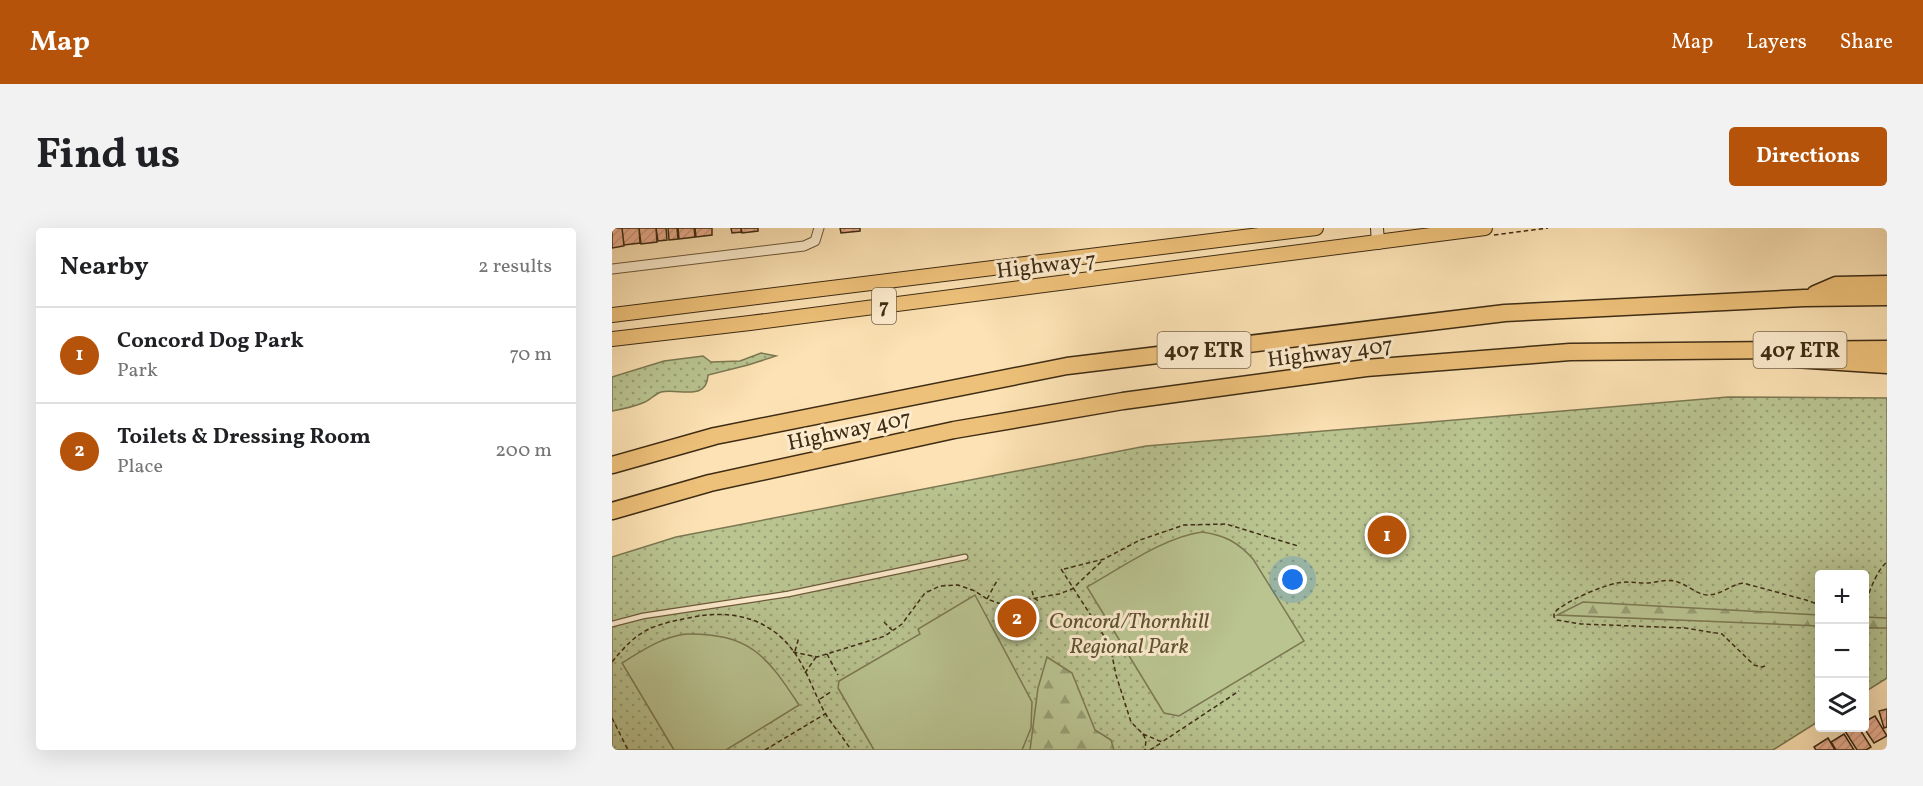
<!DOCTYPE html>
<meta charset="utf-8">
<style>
body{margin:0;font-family:Vollkorn,serif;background:#f2f2f2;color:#202124}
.controls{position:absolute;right:18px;bottom:18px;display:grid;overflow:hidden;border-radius:6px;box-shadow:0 6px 24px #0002}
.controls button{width:54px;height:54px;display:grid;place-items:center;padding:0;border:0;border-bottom:2px solid #e0e0e0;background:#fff;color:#202124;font:30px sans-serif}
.you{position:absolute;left:681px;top:352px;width:21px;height:21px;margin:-15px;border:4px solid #fff;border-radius:50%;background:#1a73e8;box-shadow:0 0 0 9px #1a73e833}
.badge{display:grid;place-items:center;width:39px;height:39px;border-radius:50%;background:#b45309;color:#fff;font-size:20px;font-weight:700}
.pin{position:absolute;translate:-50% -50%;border:3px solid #fff;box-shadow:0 2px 6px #0006}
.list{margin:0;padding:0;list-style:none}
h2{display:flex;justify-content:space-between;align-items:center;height:78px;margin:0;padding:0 24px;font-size:26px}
h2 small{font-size:20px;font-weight:400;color:#757577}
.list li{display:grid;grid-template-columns:39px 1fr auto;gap:18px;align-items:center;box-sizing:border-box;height:96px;padding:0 24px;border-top:2px solid #e0e0e0}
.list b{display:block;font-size:22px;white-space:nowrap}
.list p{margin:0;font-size:20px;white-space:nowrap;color:#757577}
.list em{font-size:20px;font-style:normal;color:#757577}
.icon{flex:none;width:33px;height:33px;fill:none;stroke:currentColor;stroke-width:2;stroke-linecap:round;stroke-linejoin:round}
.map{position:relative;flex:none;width:1275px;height:522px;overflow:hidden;border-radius:6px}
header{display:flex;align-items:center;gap:36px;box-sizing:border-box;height:84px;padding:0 30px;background:#b45309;color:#fff}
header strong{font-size:28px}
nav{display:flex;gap:33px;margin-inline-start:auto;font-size:21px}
.intro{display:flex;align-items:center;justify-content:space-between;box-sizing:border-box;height:144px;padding:0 36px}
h1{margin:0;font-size:42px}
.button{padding:15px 27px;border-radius:6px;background:#b45309;color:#fff;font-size:21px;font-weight:700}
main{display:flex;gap:36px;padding:0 36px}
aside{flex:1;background:#fff;border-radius:6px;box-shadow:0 6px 24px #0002}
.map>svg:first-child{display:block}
.grass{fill:url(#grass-dots);stroke:#7c7852;stroke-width:1.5}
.forest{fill:url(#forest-firs);stroke:#7c7852;stroke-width:1.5}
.pitch{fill:#b9c491;stroke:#7c7852;stroke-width:1.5}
.building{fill:url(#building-hatch);stroke:#3e2c14;stroke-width:1.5}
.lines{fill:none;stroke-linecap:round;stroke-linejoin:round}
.lane-casing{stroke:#6e5a3c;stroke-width:7}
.street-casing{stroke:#6e5a3c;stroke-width:11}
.secondary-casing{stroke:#3e2c14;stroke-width:14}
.primary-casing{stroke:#3e2c14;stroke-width:16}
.highway-casing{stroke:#3e2c14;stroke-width:19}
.path{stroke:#3e2c14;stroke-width:1.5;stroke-dasharray:4.5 3;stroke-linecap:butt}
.lane{stroke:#fdecce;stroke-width:4.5}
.street{stroke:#fdecce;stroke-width:9}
.secondary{stroke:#fdecce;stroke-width:12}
.primary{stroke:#eec17a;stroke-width:14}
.highway{stroke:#eec17a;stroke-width:16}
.labels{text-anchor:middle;stroke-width:6;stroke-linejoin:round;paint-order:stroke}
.shield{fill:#fdecce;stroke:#77664c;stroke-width:1.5}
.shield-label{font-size:21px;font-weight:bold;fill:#3e2c14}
.street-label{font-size:22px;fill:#3e2c14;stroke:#fdecce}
.park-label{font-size:22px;font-style:italic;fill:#5d5233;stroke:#fdecce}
</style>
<header>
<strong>Map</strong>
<nav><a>Map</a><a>Layers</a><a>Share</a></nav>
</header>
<div class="intro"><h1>Find us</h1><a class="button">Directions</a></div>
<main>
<aside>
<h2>Nearby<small>2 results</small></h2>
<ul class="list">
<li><span class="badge">1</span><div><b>Concord Dog Park</b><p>Park</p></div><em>70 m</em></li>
<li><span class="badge">2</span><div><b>Toilets &amp; Dressing Room</b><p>Place</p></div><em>200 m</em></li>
</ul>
</aside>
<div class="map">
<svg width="1275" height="522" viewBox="0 0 1275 522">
<defs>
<pattern id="grass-dots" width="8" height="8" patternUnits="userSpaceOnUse" patternTransform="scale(1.5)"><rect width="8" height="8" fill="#b9c491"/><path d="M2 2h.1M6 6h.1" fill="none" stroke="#989f75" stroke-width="1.8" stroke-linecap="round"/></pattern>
<pattern id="forest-firs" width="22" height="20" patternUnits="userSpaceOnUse" patternTransform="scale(1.5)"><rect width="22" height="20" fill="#b9c491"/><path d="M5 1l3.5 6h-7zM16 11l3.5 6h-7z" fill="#989f75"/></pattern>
<pattern id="building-hatch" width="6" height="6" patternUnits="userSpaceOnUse" patternTransform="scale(1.5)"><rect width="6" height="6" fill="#efb293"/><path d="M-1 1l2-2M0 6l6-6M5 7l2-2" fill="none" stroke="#ce997e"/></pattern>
</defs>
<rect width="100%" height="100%" fill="#fce2b4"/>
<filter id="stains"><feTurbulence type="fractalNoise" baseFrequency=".00333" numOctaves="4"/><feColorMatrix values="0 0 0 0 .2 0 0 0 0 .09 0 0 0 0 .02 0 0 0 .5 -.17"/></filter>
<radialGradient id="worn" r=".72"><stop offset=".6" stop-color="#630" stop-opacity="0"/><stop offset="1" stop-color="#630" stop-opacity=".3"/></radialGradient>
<path class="grass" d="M149,125L164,128L136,137L96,147C95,174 66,160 49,164C43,166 38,172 33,174C22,179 11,181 0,183V149L52,133L91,128L99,134L128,133Z
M1116,169L1275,170V450L1253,464L1252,346H1208L1207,493L1161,522H0V329L64,309L534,218Z"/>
<path class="forest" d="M971,374L1207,387V398L945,387Z
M1252,389L1275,390V400H1253Z
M435,429L460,445L483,502L499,512L502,522H418L426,460Z"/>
<path class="pitch" d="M590,304C612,307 626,314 641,331L692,413L567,488L552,485L475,359C509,340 552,309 590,304Z
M363,367L420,474L419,500L410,522H262L226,460L227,453L308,406L306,401Z
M74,406C138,405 155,428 187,477L114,522H62L10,435C31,422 50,409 74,406Z"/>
<path class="building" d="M0,0H10L12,18L0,20Z
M10,0H27L28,15L12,17Z
M27,0H44L45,14L29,16Z
M44,0H54L55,12L46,13Z
M56,0H65L66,11L57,12Z
M66,0H82L83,9L67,11Z
M83,0H100V7L84,9Z
M119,0H129V4L120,5Z
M129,0H146V3L130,5Z
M228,0H248V3L229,5Z
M395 389a10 10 0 1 1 20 0a10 10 0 1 1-20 0Z
M1275,481V499L1272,500L1267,483Z
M1263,488L1275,508L1262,515L1252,500V494Z
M1239,500H1247L1259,519L1254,522H1245L1233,503Z
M1232,506L1242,522H1224L1219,514Z
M1216,510L1223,522H1204L1202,519Z"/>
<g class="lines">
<defs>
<path id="lane" d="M0,396L31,388L176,366L353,329"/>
<path id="street" d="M0,41L192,18L203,13L207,0"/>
<path id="secondary" d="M765,0L766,15"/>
<path id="primary" d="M0,87L704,0
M0,111L138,95L873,0"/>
<path id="highway" d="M1203,66L1224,57L1275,56
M1182,131L1275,137
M0,237L103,208L455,138L893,85L1192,70L1275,69
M0,283L98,255L342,202L511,173L754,140L958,124L1275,121"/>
</defs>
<use href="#lane" class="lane-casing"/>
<use href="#street" class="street-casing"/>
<use href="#secondary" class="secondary-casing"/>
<use href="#primary" class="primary-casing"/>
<use href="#highway" class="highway-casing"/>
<path class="path" d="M882,7L936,0
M449,341L494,411L500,427L504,447L519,494L531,506L534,512L533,522
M452,341L492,331L528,312L572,297L614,296L686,318
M420,363L422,370L428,374
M375,371L386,351
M1252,379C1257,365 1264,343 1275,334
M272,394L280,402
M183,423L187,409
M181,424L205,429L273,408L290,396L313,365L328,358L346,357L363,363L375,371L389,376L447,366L460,361L492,331
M215,426L226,447
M0,434C26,402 37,398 76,390C117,381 156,388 182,424C195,442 202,465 213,485C221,498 231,509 239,522
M1153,438L1150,439L1142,437L1110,406L1073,400L969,396L945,392L942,389V385C953,373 990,358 1005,355C1015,353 1024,355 1034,355C1043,355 1053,351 1062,353C1074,355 1084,367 1096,367C1109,367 1118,357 1131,355L1194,372L1208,377
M193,445L204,429
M208,471L220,463
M0,490L16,522
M531,506L550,514L627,463
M153,522L213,486
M538,522L549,515"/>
<use href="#lane" class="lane"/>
<use href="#street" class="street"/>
<use href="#secondary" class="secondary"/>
<use href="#primary" class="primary"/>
<use href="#highway" class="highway"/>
</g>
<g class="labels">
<g class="shield">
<rect x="260" y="60" width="24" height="36" rx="4.5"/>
<rect x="545.5" y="104" width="93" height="36" rx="4.5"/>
<rect x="1141.5" y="104" width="93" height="36" rx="4.5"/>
</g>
<g class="shield-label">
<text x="272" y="85">7</text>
<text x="592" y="129">407 ETR</text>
<text x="1188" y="129">407 ETR</text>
</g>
<g class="street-label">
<text transform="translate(434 36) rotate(-7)" y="8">Highway 7</text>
<text transform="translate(718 123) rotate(-7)" y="8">Highway 407</text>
<text transform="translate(237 201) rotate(-12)" y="8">Highway 407</text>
</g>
<g class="park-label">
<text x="517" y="400">Concord/Thornhill<tspan x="517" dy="25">Regional Park</tspan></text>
</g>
</g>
<rect width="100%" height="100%" filter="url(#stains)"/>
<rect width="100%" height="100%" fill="url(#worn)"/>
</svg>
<div class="controls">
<button>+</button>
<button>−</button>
<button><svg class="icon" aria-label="layers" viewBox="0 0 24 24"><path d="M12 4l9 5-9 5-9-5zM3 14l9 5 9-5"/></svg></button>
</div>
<div class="you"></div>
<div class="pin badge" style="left:775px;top:307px">1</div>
<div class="pin badge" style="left:405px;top:390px">2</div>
</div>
</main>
